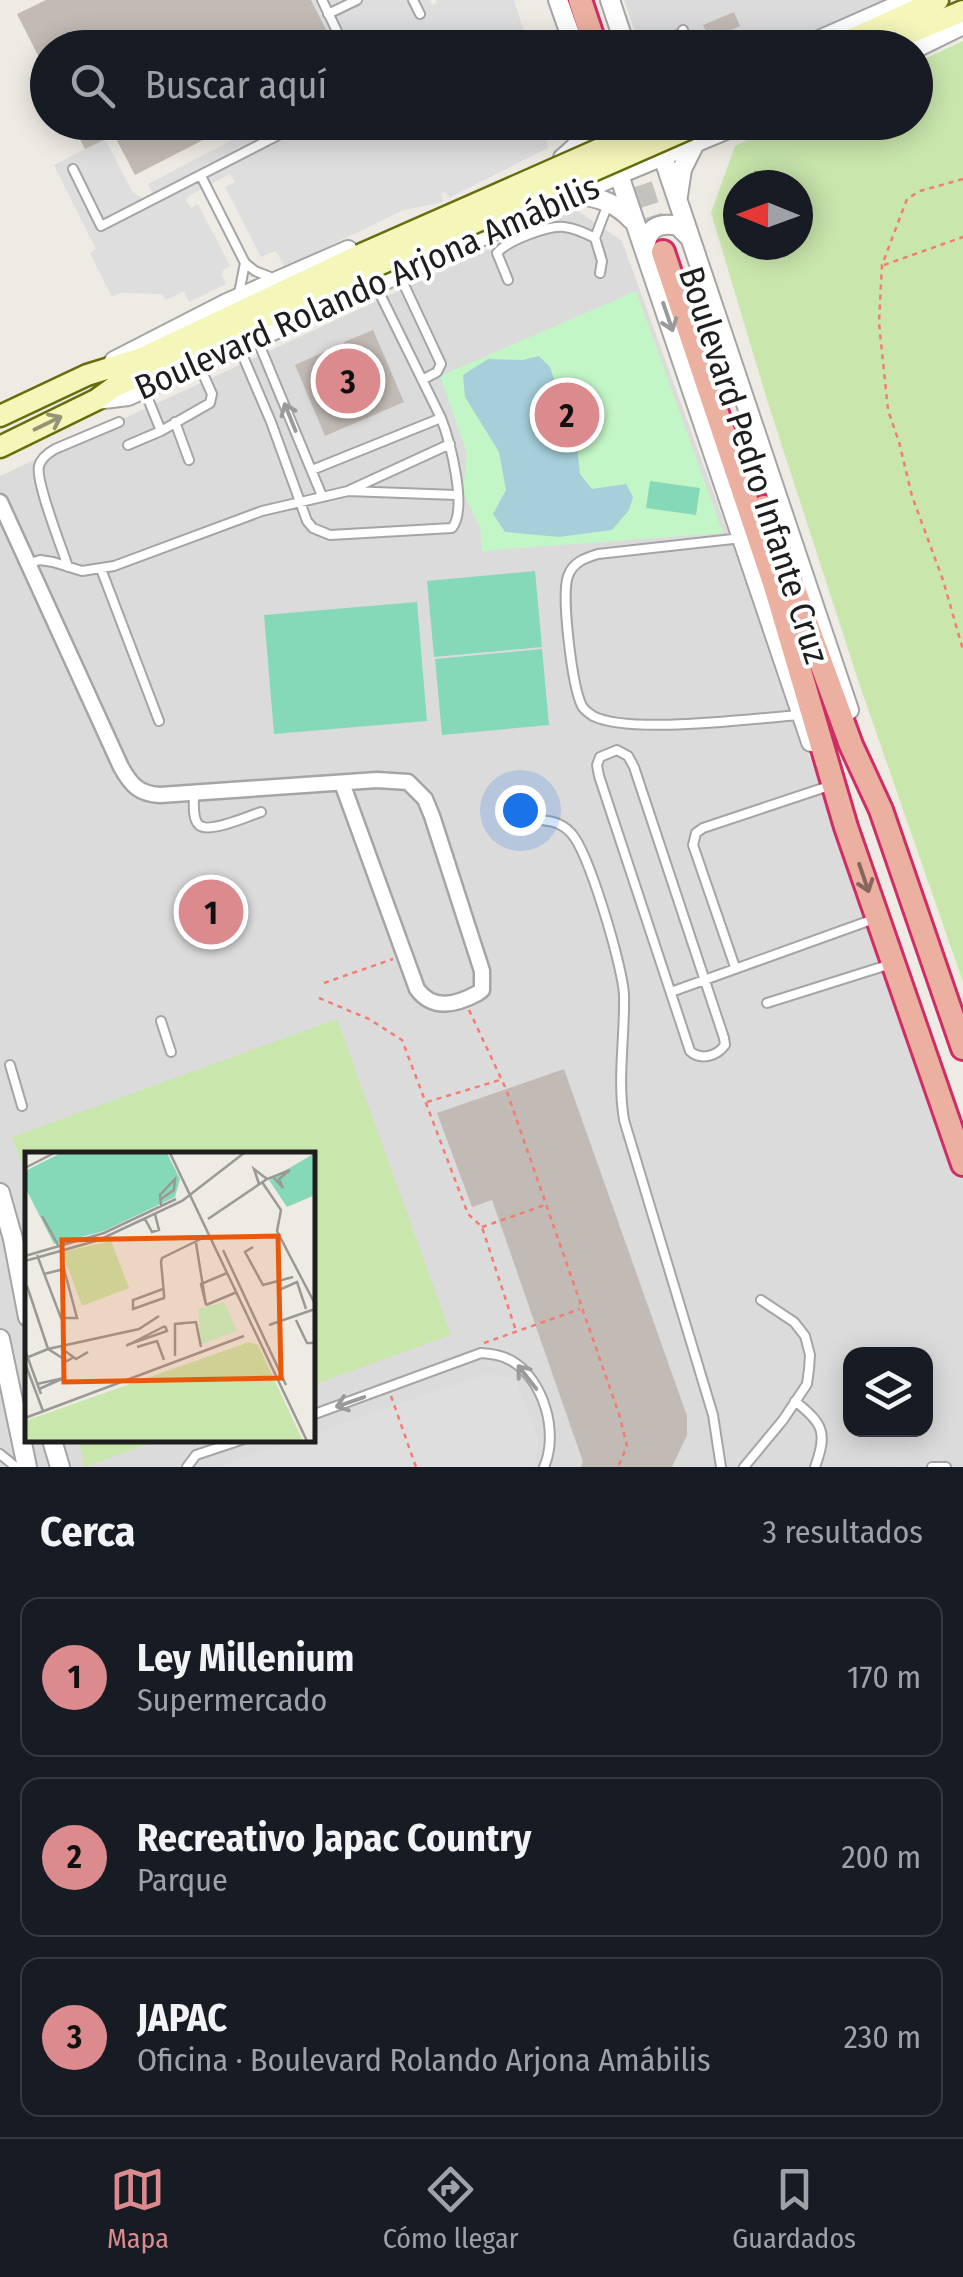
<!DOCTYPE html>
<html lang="es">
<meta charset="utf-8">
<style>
body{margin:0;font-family:"Fira Sans Condensed",sans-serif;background:#242831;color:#f1f3f6}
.controls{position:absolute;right:30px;bottom:30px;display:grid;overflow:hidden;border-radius:20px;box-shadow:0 5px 25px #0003}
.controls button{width:90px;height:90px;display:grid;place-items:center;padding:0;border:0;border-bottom:2px solid #363941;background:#171b24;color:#f1f3f6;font:50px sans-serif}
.compass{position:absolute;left:723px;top:170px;width:90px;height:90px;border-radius:50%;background:#171b24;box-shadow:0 5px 25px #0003;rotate:271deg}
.you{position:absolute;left:520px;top:810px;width:35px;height:35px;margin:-25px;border:8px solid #fff;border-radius:50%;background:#1a73e8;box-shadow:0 0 0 15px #1a73e833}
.badge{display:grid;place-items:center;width:65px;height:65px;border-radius:50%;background:#db8a8d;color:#111;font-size:32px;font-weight:700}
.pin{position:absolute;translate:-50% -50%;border:5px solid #fff;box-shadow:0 2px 10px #0006}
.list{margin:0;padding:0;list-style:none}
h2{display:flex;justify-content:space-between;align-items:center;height:130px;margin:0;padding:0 40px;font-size:42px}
h2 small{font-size:32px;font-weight:400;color:#9ea1a6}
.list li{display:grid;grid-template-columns:65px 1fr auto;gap:30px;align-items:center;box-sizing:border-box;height:160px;margin:0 20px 20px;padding:0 20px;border:2px solid #363941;border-radius:20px}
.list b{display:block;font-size:38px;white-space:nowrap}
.list p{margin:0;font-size:32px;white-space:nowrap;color:#9ea1a6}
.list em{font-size:32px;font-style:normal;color:#9ea1a6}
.icon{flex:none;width:55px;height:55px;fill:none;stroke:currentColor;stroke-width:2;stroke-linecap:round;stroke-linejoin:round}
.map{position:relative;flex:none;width:963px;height:1467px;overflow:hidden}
.search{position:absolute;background:#171b24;box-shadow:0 5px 25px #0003;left:30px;right:30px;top:30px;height:110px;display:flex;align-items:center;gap:25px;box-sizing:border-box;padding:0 35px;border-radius:55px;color:#9ea1a6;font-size:38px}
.sheet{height:670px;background:#171b24}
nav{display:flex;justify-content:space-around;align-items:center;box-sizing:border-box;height:140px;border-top:2px solid #363941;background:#171b24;font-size:28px;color:#9ea1a6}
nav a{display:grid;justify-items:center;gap:5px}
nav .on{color:#db8a8d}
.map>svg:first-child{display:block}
.residential{fill:#dcdbdb;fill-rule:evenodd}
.grass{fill:#c9e6ac;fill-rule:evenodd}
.park{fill:#c3f6c6}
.pitch{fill:#86d9b8}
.parking{fill:#dedede}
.water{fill:#a6cfda}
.building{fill:#c2bab4}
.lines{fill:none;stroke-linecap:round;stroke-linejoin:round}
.trunk-tunnel{stroke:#c4c2bc;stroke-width:22;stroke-dasharray:22 11;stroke-linecap:butt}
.service-casing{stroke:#a5a5a5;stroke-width:12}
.minor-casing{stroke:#a5a5a5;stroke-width:19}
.tertiary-casing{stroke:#a5a5a5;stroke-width:22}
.secondary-casing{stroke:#656f0a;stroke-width:25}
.trunk-casing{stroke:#d02d67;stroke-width:28}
.path{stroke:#f27d71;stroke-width:2.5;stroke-dasharray:5 5;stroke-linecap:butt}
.service{stroke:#fff;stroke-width:8}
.minor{stroke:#fff;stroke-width:14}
.tertiary{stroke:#fff;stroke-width:18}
.secondary{stroke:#f4f6ba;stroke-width:20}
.trunk{stroke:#ecb0a0;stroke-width:22}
.secondary-bridge-casing{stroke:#656f0a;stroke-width:25;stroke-linecap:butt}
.secondary-bridge{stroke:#f4f6ba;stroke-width:20}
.oneway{stroke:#9a9a9a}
.oneway2{stroke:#949574}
.oneway3{stroke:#85675f}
.labels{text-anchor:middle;stroke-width:8;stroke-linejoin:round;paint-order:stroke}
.street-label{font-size:35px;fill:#1e1e1e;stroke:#fff}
.inset-road{fill:none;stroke:#9b9995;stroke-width:2.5}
.view{fill:#e8590c;fill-opacity:0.15;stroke:#e8590c;stroke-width:5}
.inset-edge{fill:none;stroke:#1e1e1e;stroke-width:5}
</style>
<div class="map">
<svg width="963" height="1467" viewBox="0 0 963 1467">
<rect width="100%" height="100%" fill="#eeebe4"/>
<path class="residential" d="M624,0H917L790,48L640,47Z
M575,209L622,241L963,1179V1467H0V476ZM28,1154H312V1440H28ZM850,1354H926V1430H850Z"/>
<path class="grass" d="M963,41V982L859,683L768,403L711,213L735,146L785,123L916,122V63ZM798,185V245H738V185Z
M337,1019L451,1335L313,1385L312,1154H28L27,1177L12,1137Z
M79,1440H160L84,1467Z"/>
<path class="park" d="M636,291L723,533L482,551L480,527L463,493L467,453L440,376Z"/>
<path class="pitch" d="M650,481L700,488L696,515L646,508Z
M535,571L542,647L434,657L427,581Z
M417,602L427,721L274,734L264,615Z
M542,649L549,725L442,735L435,659Z"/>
<path class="parking" d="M311,0H429L432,5L437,3L436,0H514L529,47H335Z
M292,122H553L556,133L546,139L548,148L449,198L446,192L441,193L443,202L404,210L285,267L276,251L261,257L225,187L235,182L230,174L189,196L186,200L191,208L198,204L230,266L223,270L222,275L226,284L189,302L184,291L166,300L162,294L120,293L112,297L90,253L96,249L54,165L105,139L132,191L141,198L147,197L153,194L148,184L265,123H268L274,131Z
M481,1375H500L516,1381L539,1439L535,1464L532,1467H217L295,1440H312L313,1434Z"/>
<path class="water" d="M539,356L550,367L577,447L580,474L592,489L626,484L633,497L629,510L612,530L559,537L505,532L493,514L506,490L499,452L465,397L463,375L488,359L523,360Z"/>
<path class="building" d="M46,0H311L332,41L324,46L325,48H48V75L17,14Z
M734,12L740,26L709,39L703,25Z
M678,28L686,48H650L647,40Z
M71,122H238L135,175L114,135L85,149Z
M373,330L404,402L325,436L295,365L324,352L333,373L354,364L344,342Z
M564,1069L687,1416V1435L672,1467H581L583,1462L492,1200L472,1207L437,1113Z"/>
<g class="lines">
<path class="trunk-tunnel" d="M621,122L663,252"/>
<defs>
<path id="service" d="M322,0L345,48
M413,0L420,14
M328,14L357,0
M683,30L690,48
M73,169L101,226L304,122
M201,176L245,263L255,271L273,278
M600,273L602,261L595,238L609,201
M399,274L441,364L437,372L422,380
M508,280L497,253C507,241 548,225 564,227C575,228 585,233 595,238
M239,293L245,263
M257,339L322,496
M239,347L271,422L307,521L313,528L330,535L452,528C468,509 450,441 441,418L375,284
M144,389L161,431
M175,422L189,460
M128,445L161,431L210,403L212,394L199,365
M312,470L441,418
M350,490L450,444
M742,538L598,554C585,558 573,562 568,576C561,595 572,686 582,706C584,710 589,713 593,716C631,735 754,718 800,715
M30,563L40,560L53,562L82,571L114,566L262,511L348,491L456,495
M68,567C62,548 35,481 39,466C41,458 48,453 55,449L119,422
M101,569L159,721
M617,750L628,756L634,767L724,1038L725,1045C717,1056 701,1061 690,1051L599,776L597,765L600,757Z
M194,794C194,803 192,819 199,825C209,834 248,816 261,812
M528,819C545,820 559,820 571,833C589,852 623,968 624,995C625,1038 617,1078 624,1120L713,1415L721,1467
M735,967L693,845L696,833L703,828L829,786
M671,992L874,919
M767,1003L891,964
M161,1021L171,1052
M10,1065L22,1106
M795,1401C823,1424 828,1432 815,1467
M312,1415L481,1353C492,1354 502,1355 512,1361C544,1380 559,1433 544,1467
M0,1454L16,1467
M187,1467L196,1455L241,1440
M744,1467L783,1420L807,1384L809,1369L810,1355L805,1336L794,1322L761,1300
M932,1467H946"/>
<path id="minor" d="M0,502L121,767C131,785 139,794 160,795L377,780L408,782L425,799L432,816L482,971V990L478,993C456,1005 433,1011 417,989L342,783"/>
<path id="tertiary" d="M558,0L575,48
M610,0L626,48
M801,48L910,0
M916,48L963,25
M601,122L811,742
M655,133L849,710
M563,158C576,147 585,140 587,122
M576,194C600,198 615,202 632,220
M678,196L682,169L696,141
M645,249C647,228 658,222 678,226L688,236
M114,361L227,303L348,250
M96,400L128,396L622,173L745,122
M0,1193L13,1239L28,1317
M0,1339L27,1467
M52,1440L60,1467"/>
<path id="secondary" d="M832,48L938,0
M874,48L963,11
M0,416L87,375L142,358L362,254
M0,447L96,400L114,387L369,269"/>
<path id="trunk" d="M580,0L596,48
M663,252L775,586L846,827L963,1164
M764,507L851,745L881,810L963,1048"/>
</defs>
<use href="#service" class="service-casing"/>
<use href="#minor" class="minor-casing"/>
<use href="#tertiary" class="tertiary-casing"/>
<use href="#secondary" class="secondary-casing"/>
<use href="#trunk" class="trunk-casing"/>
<path class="path" d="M963,179L920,191L907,199L882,265L879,323L888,410L899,442L912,496L943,580L963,650
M884,265L963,237
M324,983L393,959
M319,998L369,1019L402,1040L468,1214L482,1227L516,1331
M469,1010L506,1089L620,1417L627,1446L618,1467
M427,1102L500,1080
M482,1227L545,1205
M484,1343L580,1309
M391,1396L416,1467"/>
<use href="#service" class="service"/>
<use href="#minor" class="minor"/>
<use href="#tertiary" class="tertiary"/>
<use href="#secondary" class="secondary"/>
<use href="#trunk" class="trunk"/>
<defs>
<path id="secondary-bridge" d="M362,254L661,122
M369,269L704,122"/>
</defs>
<use href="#secondary-bridge" class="secondary-bridge-casing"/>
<use href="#secondary-bridge" class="secondary-bridge"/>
</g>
<defs><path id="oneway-shaft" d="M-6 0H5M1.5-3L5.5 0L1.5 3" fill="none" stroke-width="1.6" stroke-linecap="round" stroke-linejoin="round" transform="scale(2.5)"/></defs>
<g class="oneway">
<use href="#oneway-shaft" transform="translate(668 317) rotate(71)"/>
<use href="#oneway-shaft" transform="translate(290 417) rotate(-112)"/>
<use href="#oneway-shaft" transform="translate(527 1377) rotate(-128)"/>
<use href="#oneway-shaft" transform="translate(350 1402) rotate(161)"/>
</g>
<use class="oneway2" href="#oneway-shaft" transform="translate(48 423) rotate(-26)"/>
<use class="oneway3" href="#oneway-shaft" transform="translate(864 878) rotate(71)"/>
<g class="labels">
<g class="street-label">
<text transform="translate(367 287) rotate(-24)" y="12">Boulevard Rolando Arjona Amábilis</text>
<text transform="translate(754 465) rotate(72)" y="12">Boulevard Pedro Infante Cruz</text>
</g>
</g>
<g transform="translate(25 1152)">
<rect width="290" height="290" fill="#eeebe4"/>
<path d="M86,89L104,136L57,154L37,100ZM224,190L233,193L278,289H0V269Z" fill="#c9e6ac"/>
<path d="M199,150L212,179L176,192L173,157Z" fill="#c3f6c6"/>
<path d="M36,1H142L155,27L150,45L79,79L29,92L0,35V19ZM290,1V43L262,55L244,28Z" fill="#86d9b8"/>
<path class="inset-road" d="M145,1L282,289M0,16L29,1M237,30L256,58L252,79L290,152M234,32L229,17L242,27M136,54L135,43L150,27L149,38L136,47M17,64L33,93M120,67L127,80L134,78L130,62M183,67L242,27L265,18L254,27L258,36L249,26M37,90L67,85M171,91L181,153M228,95L220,100L238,133L268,125M198,98L261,233M12,103L36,166H52L39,117L19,122M0,104L79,81L151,47M0,109L74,88L157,49L219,1M2,134L23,197L114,177L134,164M138,137L108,148V157L139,146V142L136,110L137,106L184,83M254,138L272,130L281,157M181,153L176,132L202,121M181,153L212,140M271,168L282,191H290M244,173L290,157M102,193L142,179L140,174M101,194L140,174M112,195L132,189L139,208M36,196L51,207L63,200M0,198L16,242M150,204V172L171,170L176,195M1,206L23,197L42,209L49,205M0,211L18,259M12,232L39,226L14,237M0,266L219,184"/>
<path class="view" d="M253,84L256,226L39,230L37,88Z"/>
<rect width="290" height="290" class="inset-edge"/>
</g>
</svg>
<div class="controls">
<button><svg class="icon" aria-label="layers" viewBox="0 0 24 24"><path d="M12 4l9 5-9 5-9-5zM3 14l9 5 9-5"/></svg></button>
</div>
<svg class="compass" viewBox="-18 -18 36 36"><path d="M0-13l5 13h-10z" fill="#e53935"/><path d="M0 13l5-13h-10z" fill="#9ea1a6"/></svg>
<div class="you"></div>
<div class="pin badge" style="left:211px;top:912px">1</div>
<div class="pin badge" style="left:567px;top:415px">2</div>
<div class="pin badge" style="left:348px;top:381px">3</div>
<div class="search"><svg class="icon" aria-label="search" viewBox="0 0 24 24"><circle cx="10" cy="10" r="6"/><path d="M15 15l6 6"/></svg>Buscar aquí</div>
</div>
<section class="sheet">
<h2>Cerca<small>3 resultados</small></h2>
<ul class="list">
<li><span class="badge">1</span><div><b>Ley Millenium</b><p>Supermercado</p></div><em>170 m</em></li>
<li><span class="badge">2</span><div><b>Recreativo Japac Country</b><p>Parque</p></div><em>200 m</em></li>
<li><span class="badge">3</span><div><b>JAPAC</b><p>Oficina · Boulevard Rolando Arjona Amábilis</p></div><em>230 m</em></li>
</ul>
</section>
<nav>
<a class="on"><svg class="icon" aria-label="map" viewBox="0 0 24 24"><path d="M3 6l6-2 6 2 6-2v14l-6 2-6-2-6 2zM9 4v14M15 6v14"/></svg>Mapa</a>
<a><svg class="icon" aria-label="directions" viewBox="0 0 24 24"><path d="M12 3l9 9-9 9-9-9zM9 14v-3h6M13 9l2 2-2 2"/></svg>Cómo llegar</a>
<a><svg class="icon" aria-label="saved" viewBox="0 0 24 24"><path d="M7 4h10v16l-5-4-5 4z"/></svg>Guardados</a>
</nav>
